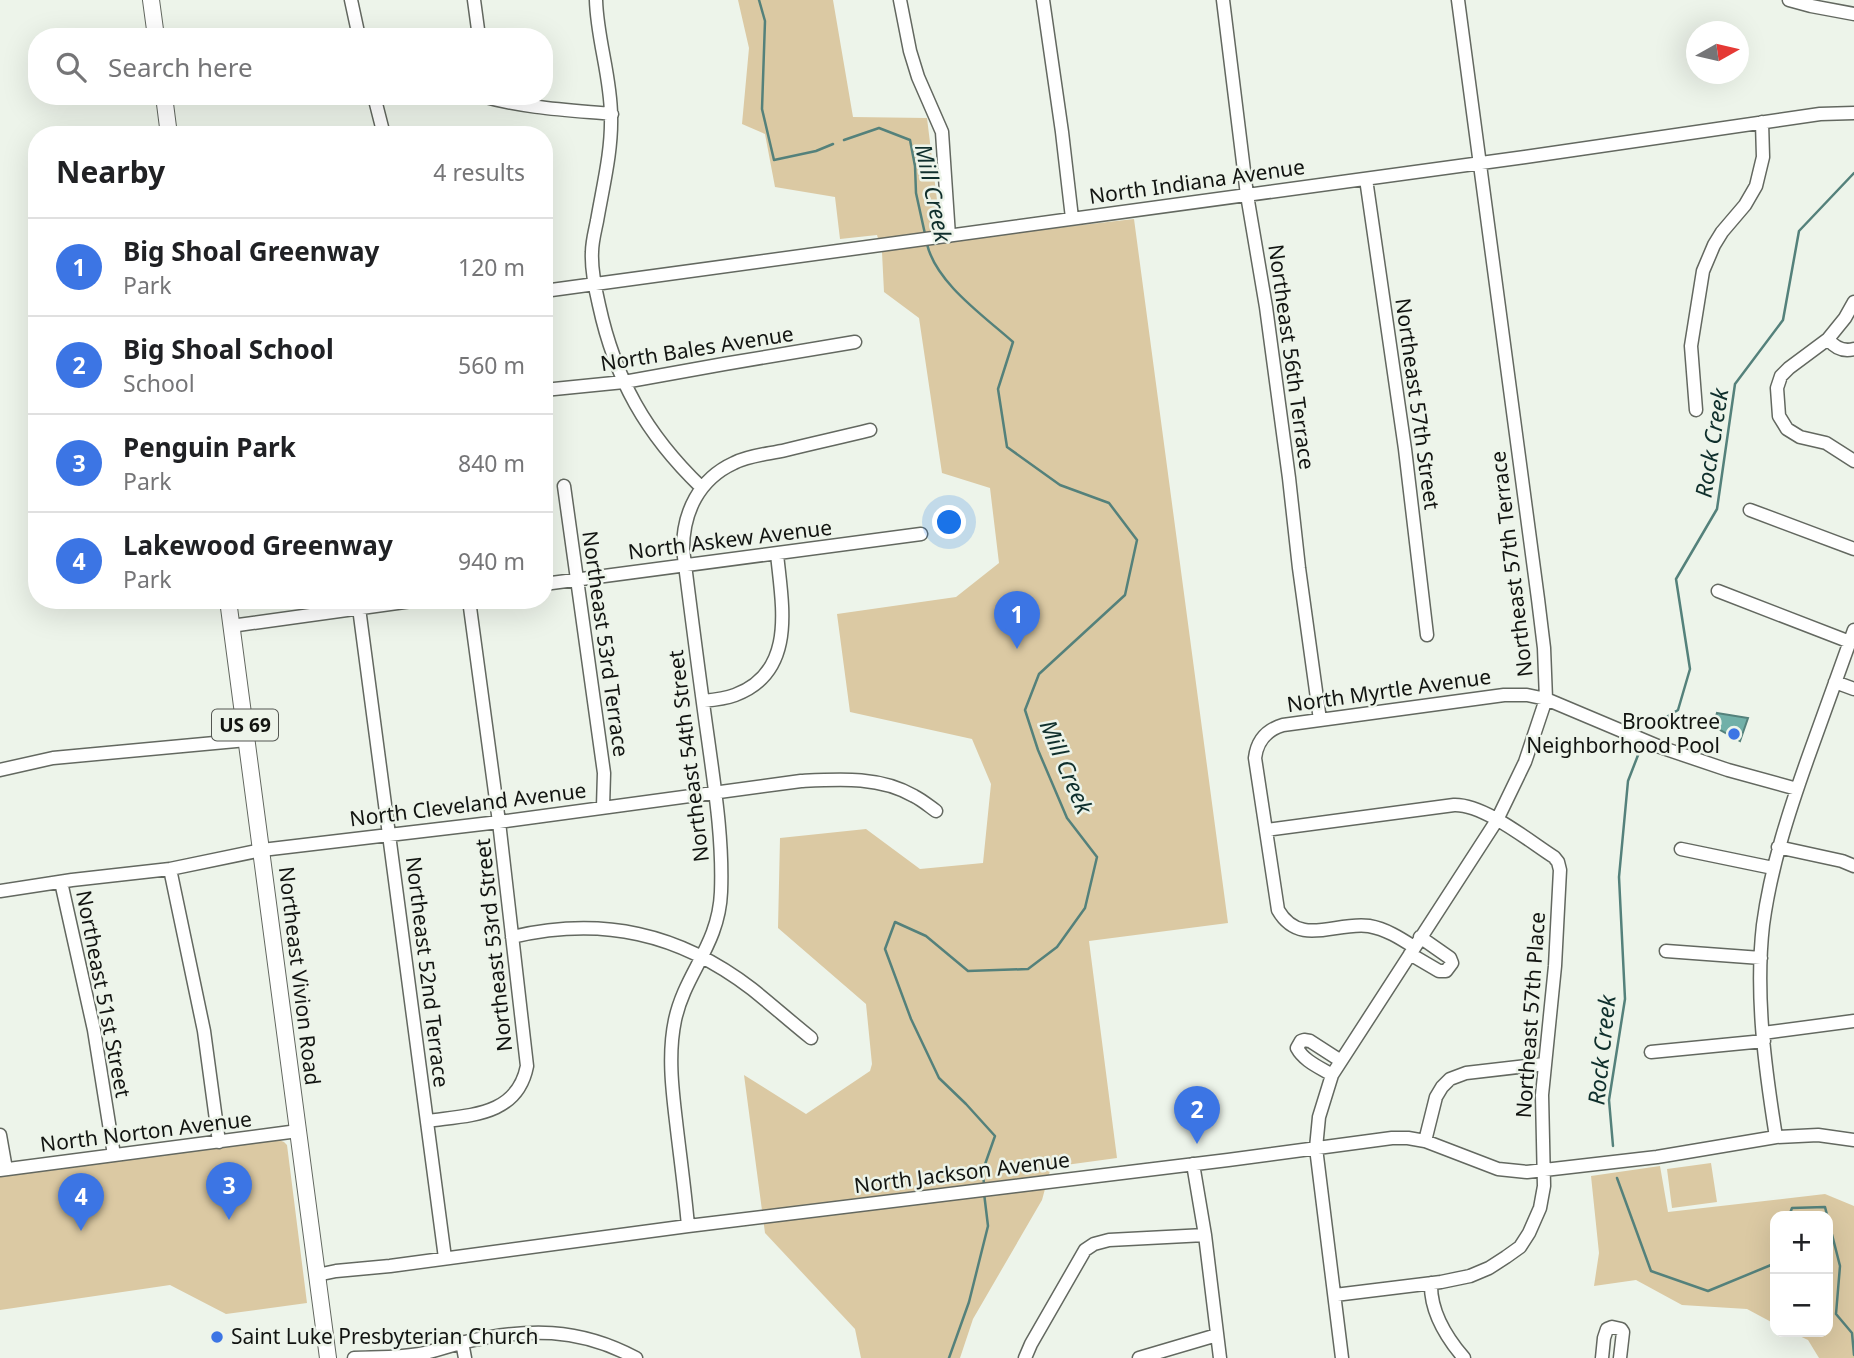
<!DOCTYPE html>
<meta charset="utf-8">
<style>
body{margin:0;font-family:"Noto Sans",sans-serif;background:#f2f2f2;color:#202124}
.controls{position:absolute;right:21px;bottom:21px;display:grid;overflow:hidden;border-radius:14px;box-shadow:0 7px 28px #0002}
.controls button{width:63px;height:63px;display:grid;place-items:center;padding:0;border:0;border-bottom:2px solid #e0e0e0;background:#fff;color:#202124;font:35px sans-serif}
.compass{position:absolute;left:1686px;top:21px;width:63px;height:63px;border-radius:50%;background:#fff;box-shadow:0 7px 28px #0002;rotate:82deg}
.you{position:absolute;left:950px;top:523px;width:24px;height:24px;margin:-18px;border:5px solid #fff;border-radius:50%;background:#1a73e8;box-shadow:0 0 0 10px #1a73e833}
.badge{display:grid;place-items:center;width:46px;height:46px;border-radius:50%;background:#3c75e4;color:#fff;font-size:23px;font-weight:700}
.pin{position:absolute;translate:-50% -58px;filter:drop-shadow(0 2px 4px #0008)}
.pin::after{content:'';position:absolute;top:37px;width:24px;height:21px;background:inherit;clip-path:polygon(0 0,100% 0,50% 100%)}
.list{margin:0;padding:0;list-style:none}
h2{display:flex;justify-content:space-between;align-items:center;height:91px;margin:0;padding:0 28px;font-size:30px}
h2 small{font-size:23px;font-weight:400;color:#757577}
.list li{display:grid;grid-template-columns:46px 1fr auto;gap:21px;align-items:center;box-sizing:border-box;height:98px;padding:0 28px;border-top:2px solid #e0e0e0}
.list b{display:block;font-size:26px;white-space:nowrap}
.list p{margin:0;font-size:23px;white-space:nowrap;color:#757577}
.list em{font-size:23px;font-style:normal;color:#757577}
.icon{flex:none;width:38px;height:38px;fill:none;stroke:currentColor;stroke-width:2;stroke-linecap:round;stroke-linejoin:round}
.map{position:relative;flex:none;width:1854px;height:1358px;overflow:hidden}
.search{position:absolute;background:#fff;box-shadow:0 7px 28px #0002;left:28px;top:28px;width:525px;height:77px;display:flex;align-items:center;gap:18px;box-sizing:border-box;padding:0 24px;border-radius:28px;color:#757577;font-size:26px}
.panel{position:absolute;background:#fff;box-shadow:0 7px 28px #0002;left:28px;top:126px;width:525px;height:483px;border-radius:28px}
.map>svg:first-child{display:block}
.green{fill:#dbc9a3}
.water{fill:#71b0a8;stroke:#54817b;stroke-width:2}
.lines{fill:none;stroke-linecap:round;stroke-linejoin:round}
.stream{stroke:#54817b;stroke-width:2.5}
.minor-casing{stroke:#636860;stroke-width:15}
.major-casing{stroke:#636860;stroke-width:18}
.minor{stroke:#fff;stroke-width:12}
.major{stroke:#fff;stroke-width:16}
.poi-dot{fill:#3c75e4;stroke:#edf4ea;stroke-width:2.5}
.labels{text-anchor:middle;stroke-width:5;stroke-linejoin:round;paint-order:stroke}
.shield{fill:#edf4ea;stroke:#545752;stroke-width:2}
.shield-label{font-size:19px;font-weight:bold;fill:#121411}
.street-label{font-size:21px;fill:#121411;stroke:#edf4ea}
.poi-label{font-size:21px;fill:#121411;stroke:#edf4ea;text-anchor:end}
.water-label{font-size:23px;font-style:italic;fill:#0f2f2c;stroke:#edf4ea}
</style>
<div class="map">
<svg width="1854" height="1358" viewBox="0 0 1854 1358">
<rect width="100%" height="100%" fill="#edf4ea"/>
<path class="green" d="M738,0H833L853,117L927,118L942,241L1134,219L1228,923L1089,941L1117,1158L1051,1167L1042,1200L973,1319L960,1358H861L855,1329L765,1233L744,1075L806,1114L870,1071L872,1064L866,1004L778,928L780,838L866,829L920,869L983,863L991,784L972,739L850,712L837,614L956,597L999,563L990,488L942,473L919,318L884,292L882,252L877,235L840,239L835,197L775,187L765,134L742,124L749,48Z
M279,1140L284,1142L287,1145L307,1303L226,1314L170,1285L0,1310V1177Z
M1711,1163L1717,1202L1672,1208L1667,1169Z
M1660,1166L1668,1212L1825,1194L1854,1206V1358H1819L1808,1340L1791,1332H1828V1216H1775V1324L1747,1309L1682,1305L1636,1280L1594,1286L1599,1253L1591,1176Z"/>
<path class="water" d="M1717,713L1748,718L1740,741L1713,726Z"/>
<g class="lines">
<path class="stream" d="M759,0L765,21L762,109L774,160L816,151L833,144
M844,140L879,128L910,140L915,166L916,193L925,234
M927,244C936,283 984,316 1013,342L998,389L1007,447L1060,485L1109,503L1137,540L1125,595L1039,674L1025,710L1038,750L1067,818L1097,857L1085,908L1057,947L1028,969L968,971L926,936L895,922L885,949L911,1019L939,1078L966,1104L995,1136L983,1170L984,1186
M1650,727L1678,710L1690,669L1676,579L1717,509L1735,384L1783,320L1799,231L1854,173
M1613,1146L1609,1100L1625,999L1619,877L1628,781L1640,750
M1617,1178L1651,1271L1708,1291L1771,1265L1775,1254
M1789,1216L1792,1208L1825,1207L1840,1266L1836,1314L1852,1333L1854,1355
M949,1358L969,1302L988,1226L984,1193"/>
<defs>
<path id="minor" d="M351,0L359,37
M474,0L479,37
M596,0C597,39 611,77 611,116C612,151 603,186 597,221C595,231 592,242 592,252C591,270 595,288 599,305C615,379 646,434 701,487
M900,0L910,51L918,77L942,132L949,236
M1043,0L1062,132L1072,218
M1223,0L1247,195L1266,307L1289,478L1299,568L1320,720
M1789,0L1811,6L1854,14
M374,96L384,135
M482,96C524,108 568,110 612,114
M1366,179L1405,449L1427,635
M544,291L1525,157L1820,114L1854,113
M1854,302L1845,318L1828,339L1789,368L1781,376L1777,388L1779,416L1787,429L1800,437L1826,443L1854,461
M1828,339C1835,348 1843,352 1854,349
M544,390L624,382L724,364L855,342
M1696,410L1691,346L1703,271L1714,245L1722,232L1745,205L1756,186L1763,157L1762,122
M564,486L604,773L603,807
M1750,510L1854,549
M544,584L921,534
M1718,591L1850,642
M359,608L445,1258
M231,626L419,600
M1835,682L1854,689
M703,701C713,700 724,699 735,695C797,672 782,605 777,554
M0,770L53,758L247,740
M1266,830L1454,805C1484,804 1529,841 1554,857L1558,862L1560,870L1555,966L1542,1095L1544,1186L1540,1208L1529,1233L1520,1247L1506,1257L1489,1268L1470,1276L1441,1282L1335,1295
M1778,847L1842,861L1854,866
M1681,849L1773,868
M170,869L204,1031L219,1142
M61,882L94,1030L114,1155
M0,891L72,880L170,869L262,850L499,822L801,781C839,779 880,776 914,796C922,800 929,806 936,811
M512,937C602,916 679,933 752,989C772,1005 791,1022 811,1038
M1414,947C1400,938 1386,929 1369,926C1336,921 1300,948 1278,910L1255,758C1257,741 1266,730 1283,725L1504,695H1527L1546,699L1660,747L1728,770L1797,789
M1666,951L1761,958
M1410,954L1439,971H1446L1452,963L1450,958L1420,937
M1763,1033L1854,1021
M1651,1052L1764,1041
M1332,1075C1319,1067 1304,1061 1297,1048L1301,1041L1304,1040L1310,1041L1341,1061
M427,1121C468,1115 517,1117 527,1066L499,822L469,600
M0,1135L6,1169
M1776,1137C1765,1068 1755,995 1763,925C1771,866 1789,811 1809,755C1824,714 1839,672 1854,630
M1425,1141L1436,1097L1442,1087L1450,1079L1466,1073L1544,1064
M1193,1164L1205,1235L1220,1358
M0,1170L298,1131
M688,1226C685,1191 680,1156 676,1121C672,1088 668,1053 675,1020C685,973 719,945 721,892C723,840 715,790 708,739C699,676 691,612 683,549C683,512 699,479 734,463C750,455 769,454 786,450C814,443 842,437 870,430
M317,1275L336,1271L390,1266L688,1226L1228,1160L1392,1138H1408L1425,1141L1498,1169L1527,1172L1657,1157L1776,1137L1818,1135L1854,1140
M1431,1283C1430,1312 1446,1337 1464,1358
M462,1342L465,1358
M354,1358C378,1357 405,1358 429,1352C441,1349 452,1345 465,1342C527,1328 578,1327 636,1358
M1025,1358L1031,1344L1085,1250L1094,1244L1109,1240L1205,1235
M1139,1358L1217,1335
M1342,1358L1316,1148L1319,1117L1332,1075L1497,820L1525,762L1546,699L1544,648L1538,599L1458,0
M1602,1358L1604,1338L1607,1329L1612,1327L1621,1329L1623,1332L1620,1358"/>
<path id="major" d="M151,0L156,37
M164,96L169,135
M228,600L328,1358"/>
</defs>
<use href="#minor" class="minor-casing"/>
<use href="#major" class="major-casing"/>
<use href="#minor" class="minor"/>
<use href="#major" class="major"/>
</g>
<g class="poi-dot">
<circle cx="1734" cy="734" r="7"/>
<circle cx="217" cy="1337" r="7"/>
</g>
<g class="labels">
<rect class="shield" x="212" y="709.5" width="66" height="31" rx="5"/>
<g class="shield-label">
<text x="245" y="732">US 69</text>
</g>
<g class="street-label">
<text transform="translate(1197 182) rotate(-8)" y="7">North Indiana Avenue</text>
<text transform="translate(697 349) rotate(-9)" y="7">North Bales Avenue</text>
<text transform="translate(1291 357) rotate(82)" y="7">Northeast 56th Terrace</text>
<text transform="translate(1417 404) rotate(82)" y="7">Northeast 57th Street</text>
<text transform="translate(730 540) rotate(-7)" y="7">North Askew Avenue</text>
<text transform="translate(1512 564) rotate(-97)" y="7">Northeast 57th Terrace</text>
<text transform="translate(605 644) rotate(82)" y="7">Northeast 53rd Terrace</text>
<text transform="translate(1389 691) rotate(-8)" y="7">North Myrtle Avenue</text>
<text transform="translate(689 756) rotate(-97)" y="7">Northeast 54th Street</text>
<text transform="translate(468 805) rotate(-7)" y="7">North Cleveland Avenue</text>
<text transform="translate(494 945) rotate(-96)" y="7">Northeast 53rd Street</text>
<text transform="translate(427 972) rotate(83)" y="7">Northeast 52nd Terrace</text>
<text transform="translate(299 976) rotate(83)" y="7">Northeast Vivion Road</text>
<text transform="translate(103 994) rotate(79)" y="7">Northeast 51st Street</text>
<text transform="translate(1531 1015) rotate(-86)" y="7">Northeast 57th Place</text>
<text transform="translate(146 1132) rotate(-7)" y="7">North Norton Avenue</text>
<text transform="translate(962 1173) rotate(-7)" y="7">North Jackson Avenue</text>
</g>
<g class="poi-label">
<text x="1720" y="729">Brooktree<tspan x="1720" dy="24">Neighborhood Pool</tspan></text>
<text x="231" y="1344" text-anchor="start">Saint Luke Presbyterian Church</text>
</g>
<g class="water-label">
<text transform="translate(933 193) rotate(78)" y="8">Mill Creek</text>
<text transform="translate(1712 443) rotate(-81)" y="8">Rock Creek</text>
<text transform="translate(1066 767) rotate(67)" y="8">Mill Creek</text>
<text transform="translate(1602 1050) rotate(-84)" y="8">Rock Creek</text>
</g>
</g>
</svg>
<div class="controls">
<button>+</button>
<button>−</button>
</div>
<svg class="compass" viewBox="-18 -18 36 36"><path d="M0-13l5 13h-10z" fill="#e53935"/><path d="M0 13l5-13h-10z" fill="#757577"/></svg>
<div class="you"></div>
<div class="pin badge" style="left:1017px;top:649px">1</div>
<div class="pin badge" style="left:1197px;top:1144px">2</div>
<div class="pin badge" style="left:229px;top:1220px">3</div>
<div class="pin badge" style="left:81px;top:1231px">4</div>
<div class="search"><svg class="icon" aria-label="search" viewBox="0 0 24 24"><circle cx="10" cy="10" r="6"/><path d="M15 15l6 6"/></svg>Search here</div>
<section class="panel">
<h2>Nearby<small>4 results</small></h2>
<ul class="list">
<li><span class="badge">1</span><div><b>Big Shoal Greenway</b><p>Park</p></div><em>120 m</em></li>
<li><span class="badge">2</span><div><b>Big Shoal School</b><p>School</p></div><em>560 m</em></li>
<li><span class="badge">3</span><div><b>Penguin Park</b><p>Park</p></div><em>840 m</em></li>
<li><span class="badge">4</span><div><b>Lakewood Greenway</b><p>Park</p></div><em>940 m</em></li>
</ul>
</section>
</div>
